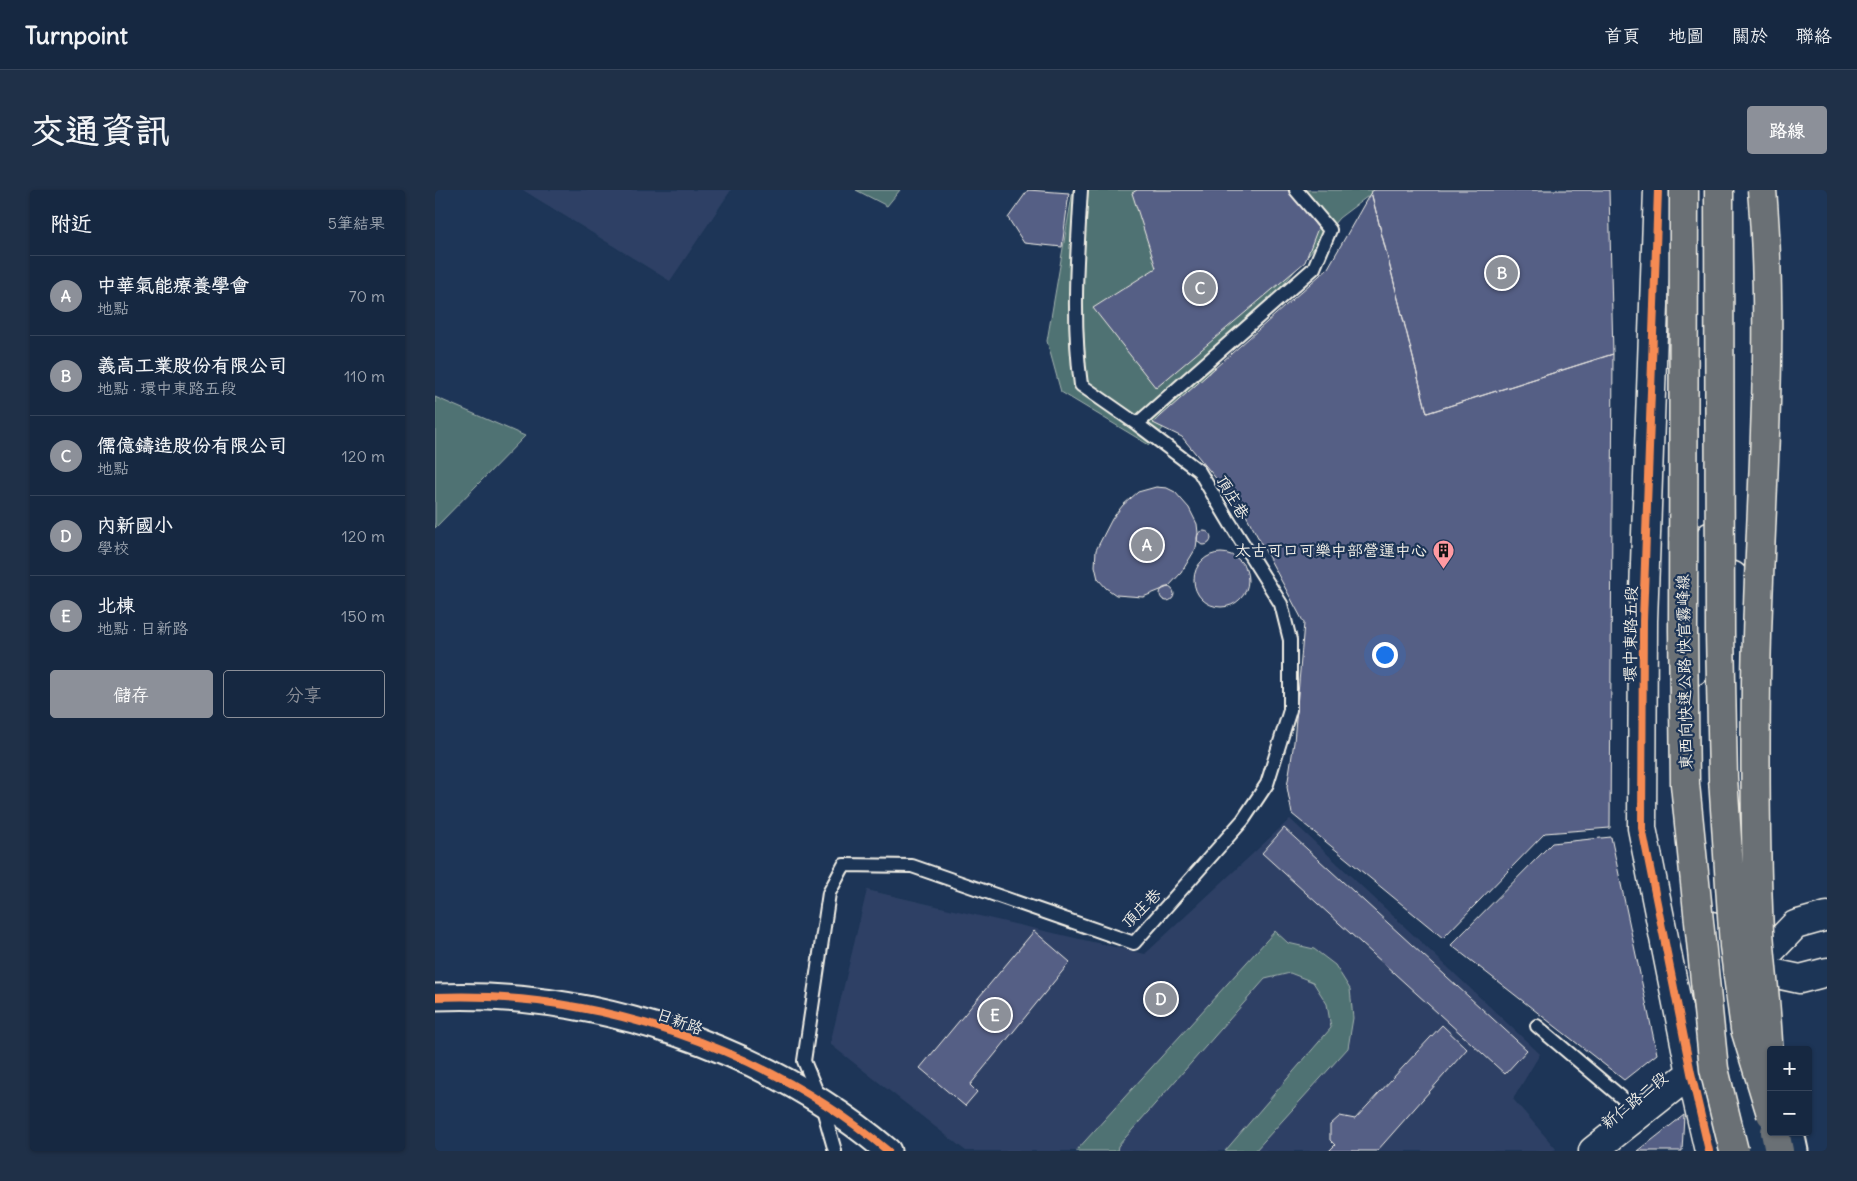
<!DOCTYPE html>
<html lang="zh-TW">
<meta charset="utf-8">
<style>
body{margin:0;font-family:Delius,"LXGW WenKai TC",sans-serif;background:#1f3048;color:#f1f3f6}
.controls{position:absolute;right:15px;bottom:15px;display:grid;overflow:hidden;border-radius:5px;box-shadow:0 1px 4px #0004}
.controls button{width:45px;height:45px;display:grid;place-items:center;padding:0;border:0;border-bottom:1px solid #35445a;background:#162841;color:#f1f3f6;font:25px sans-serif}
.you{position:absolute;left:949px;top:464px;width:18px;height:18px;margin:-12px;border:4px solid #fff;border-radius:50%;background:#1a73e8;box-shadow:0 0 0 8px #1a73e833}
.badge{display:grid;place-items:center;width:32px;height:32px;border-radius:50%;background:#8c9099;color:#fff;font-size:16px;font-weight:700}
.pin{position:absolute;translate:-50% -50%;border:2px solid #fff;box-shadow:0 1px 5px #0006}
.list{margin:0;padding:0;list-style:none}
h2{display:flex;justify-content:space-between;align-items:center;height:65px;margin:0;padding:0 20px;font-size:21px}
h2 small{font-size:16px;font-weight:400;color:#9ea6b1}
.list li{display:grid;grid-template-columns:32px 1fr auto;gap:15px;align-items:center;box-sizing:border-box;height:80px;padding:0 20px;border-top:1px solid #35445a}
.list b{display:block;font-size:19px;white-space:nowrap}
.list p{margin:0;font-size:16px;white-space:nowrap;color:#9ea6b1}
.list em{font-size:16px;font-style:normal;color:#9ea6b1}
.actions{display:flex;gap:10px;padding:15px 20px}
.actions a{flex:1;padding:11px 0;border:1px solid #8c9099;border-radius:5px;text-align:center;font-size:18px;color:#8c9099}
.actions .main{background:#8c9099;color:#fff}
.map{position:relative;flex:none;width:1392px;height:961px;overflow:hidden;border-radius:5px}
header{display:flex;align-items:center;gap:30px;box-sizing:border-box;height:70px;padding:0 25px;background:#162841;border-bottom:1px solid #35445a}
header strong{font-size:24px}
nav{display:flex;gap:28px;margin-inline-start:auto;font-size:18px}
.intro{display:flex;align-items:center;justify-content:space-between;box-sizing:border-box;height:120px;padding:0 30px}
h1{margin:0;font-size:35px}
.button{padding:12px 22px;border-radius:5px;background:#8c9099;color:#fff;font-size:18px;font-weight:700}
main{display:flex;gap:30px;padding:0 30px}
aside{flex:1;background:#162841;border-radius:5px;box-shadow:0 1px 4px #0004}
.map>svg:first-child{display:block}
.built{fill:#2e4165}
.green{fill:#507273;stroke:#a2b2ae}
.building{fill:#555e85;stroke:#f4f1e8}
.lines{fill:none;stroke-linecap:round;stroke-linejoin:round}
.service-casing{stroke:#f4f1e8;stroke-width:16}
.minor-casing{stroke:#f4f1e8;stroke-width:29}
.tertiary-casing{stroke:#f4f1e8;stroke-width:31}
.trunk-casing{stroke:#f4f1e8;stroke-width:31}
.service{stroke:#1d3557;stroke-width:12}
.minor{stroke:#1d3557;stroke-width:25}
.tertiary{stroke:#1d3557;stroke-width:28}
.trunk{stroke:#6a7074;stroke-width:28}
.trunk-bridge-casing{stroke:#f4f1e8;stroke-width:31;stroke-linecap:butt}
.trunk-bridge{stroke:#6a7074;stroke-width:28}
.cycleway-casing{stroke:#1d3557;stroke-width:11}
.cycleway{stroke:#f68b52;stroke-width:8}
.labels{text-anchor:middle;stroke-width:4.5;stroke-linejoin:round;paint-order:stroke}
.street-label{font-size:16px;fill:#f4f1e8;stroke:#1d3557}
.poi-label{font-size:16px;fill:#f4f1e8;stroke:#1d3557;text-anchor:end}
</style>
<header>
<strong>Turnpoint</strong>
<nav><a>首頁</a><a>地圖</a><a>關於</a><a>聯絡</a></nav>
</header>
<div class="intro"><h1>交通資訊</h1><a class="button">路線</a></div>
<main>
<aside>
<h2>附近<small>5筆結果</small></h2>
<ul class="list">
<li><span class="badge">A</span><div><b>中華氣能療養學會</b><p>地點</p></div><em>70 m</em></li>
<li><span class="badge">B</span><div><b>義高工業股份有限公司</b><p>地點 · 環中東路五段</p></div><em>110 m</em></li>
<li><span class="badge">C</span><div><b>儒億鑄造股份有限公司</b><p>地點</p></div><em>120 m</em></li>
<li><span class="badge">D</span><div><b>內新國小</b><p>學校</p></div><em>120 m</em></li>
<li><span class="badge">E</span><div><b>北棟</b><p>地點 · 日新路</p></div><em>150 m</em></li>
</ul>
<div class="actions"><a class="main">儲存</a><a>分享</a></div>
</aside>
<div class="map">
<svg width="1392" height="961" viewBox="0 0 1392 961">
<rect width="100%" height="100%" fill="#1d3557"/>
<filter id="ink" filterUnits="userSpaceOnUse"><feTurbulence type="fractalNoise" baseFrequency=".02" numOctaves="2"/><feDisplacementMap in="SourceGraphic" scale="10" xChannelSelector="R" yChannelSelector="G"/><feConvolveMatrix kernelMatrix="1 2 1 2 8 2 1 2 1" color-interpolation-filters="sRGB"/></filter>
<g filter="url(#ink)">
<path class="built" d="M88,0H296L235,91Z
M855,629L1105,864L1078,909L1121,959L1118,961H531L395,854L432,700L710,764Z"/>
<path class="green" d="M421,0H465L452,16Z
M638,0H941L904,28L714,255L626,202L612,151Z
M0,207L90,246L0,338Z
M840,741L853,753L879,759L900,775L915,799L918,828L913,858L820,961H790L896,838L892,814L878,792L855,783L830,789L683,956L682,961H641Z"/>
<path class="building" d="M593,0L634,3L627,57L589,53L573,28Z
M702,0H853L883,38L870,72L721,198L658,118L721,78L697,3Z
M939,0H1174L1178,164L992,223L936,2Z
M936,2L992,223L1178,164L1175,638L1110,643L1008,748L857,624L852,597L859,552L869,433L811,325L747,247L718,233L893,78Z
M721,297L732,298L740,302L754,318L762,334L763,343L761,358L746,383L733,397L708,407L681,405L671,398L663,389L660,376L661,360L677,329L688,315L703,302Z
M762 348a7 7 0 1 1 14 0a7 7 0 1 1-14 0Z
M759 390a27 27 0 1 1 54 0a27 27 0 1 1-54 0Z
M725 404a7 7 0 1 1 14 0a7 7 0 1 1-14 0Z
M849,638L1092,860L1070,884L827,663Z
M1176,647L1222,864L1189,890L1016,755L1117,653Z
M599,741L635,772L535,895L542,902L530,916L485,878Z
M1007,835L1032,859L942,961H894L900,955L895,950V935L905,926L920,929Z
M1249,925L1247,961H1203Z"/>
<g class="lines">
<defs>
<path id="service" d="M702,234L879,78L895,40L861,0
M1102,836L1205,923
M400,961L386,912L369,871L394,703L409,675L477,676L699,753L808,630L832,594L855,520V450L846,414L795,333L764,281L702,234L646,195C637,130 642,65 646,0"/>
<path id="minor" d="M0,807C159,800 331,858 453,961
M1356,942L1360,961"/>
<path id="tertiary" d="M1223,0L1208,431L1207,638L1256,883L1274,961
M1298,386L1301,525L1310,637
M1259,481L1260,460L1276,346
M1277,736L1291,838L1319,961
M1318,779L1365,789L1392,782
M1315,785L1318,779L1360,735L1392,726
M1158,961L1256,883L1265,871"/>
<path id="trunk" d="M1340,942L1344,961"/>
</defs>
<use href="#service" class="service-casing"/>
<use href="#minor" class="minor-casing"/>
<use href="#tertiary" class="tertiary-casing"/>
<use href="#trunk" class="trunk-casing"/>
<use href="#service" class="service"/>
<use href="#minor" class="minor"/>
<use href="#tertiary" class="tertiary"/>
<use href="#trunk" class="trunk"/>
<defs>
<path id="trunk-bridge" d="M1249,0L1248,440L1250,594L1279,879L1299,961
M1284,0L1285,443L1288,588L1299,756L1310,839L1336,924
M1327,0C1341,164 1323,328 1321,492C1320,575 1320,658 1324,741C1327,788 1334,835 1334,882"/>
</defs>
<use href="#trunk-bridge" class="trunk-bridge-casing"/>
<use href="#trunk-bridge" class="trunk-bridge"/>
<defs>
<path id="cycleway" d="M1223,0L1208,431L1207,638L1256,883L1274,961
M0,807C159,800 331,858 453,961"/>
</defs>
<use href="#cycleway" class="cycleway-casing"/>
<use href="#cycleway" class="cycleway"/>
</g>
</g>
<defs>
<symbol id="building-pin" viewBox="-11 -11 22 30"><path d="M0 17L-7.5 6A9.5 9.5 0 1 1 7.5 6Z" fill="#ff9aa2" stroke="#1d3557"/><path d="M-4-6H4V6H1V3H-1V6H-4ZM-2.5-4.3h1.7v1.8h-1.7ZM.8-4.3h1.7v1.8H.8ZM-2.5-1h1.7V.8h-1.7ZM.8-1h1.7V.8H.8Z" fill="#111"/></symbol>
</defs>
<g fill-rule="evenodd">
<use href="#building-pin" x="996" y="348" width="25" height="34"/>
</g>
<g class="labels">
<g class="street-label">
<text transform="translate(798 307) rotate(59)" y="6">頂庄巷</text>
<text transform="translate(1195 444) rotate(-89)" y="6">環中東路五段</text>
<text transform="translate(1249 482) rotate(-91)" y="6">東西向快速公路 快官霧峰線</text>
<text transform="translate(706 718) rotate(-45)" y="6">頂庄巷</text>
<text transform="translate(245 831) rotate(20)" y="6">日新路</text>
<text transform="translate(1199 910) rotate(-39)" y="6">新仁路二段</text>
</g>
<g class="poi-label">
<text x="992" y="366">太古可口可樂中部營運中心</text>
</g>
</g>
</svg>
<div class="controls">
<button>+</button>
<button>−</button>
</div>
<div class="you"></div>
<div class="pin badge" style="left:712px;top:355px">A</div>
<div class="pin badge" style="left:1067px;top:83px">B</div>
<div class="pin badge" style="left:765px;top:98px">C</div>
<div class="pin badge" style="left:726px;top:809px">D</div>
<div class="pin badge" style="left:560px;top:825px">E</div>
</div>
</main>
